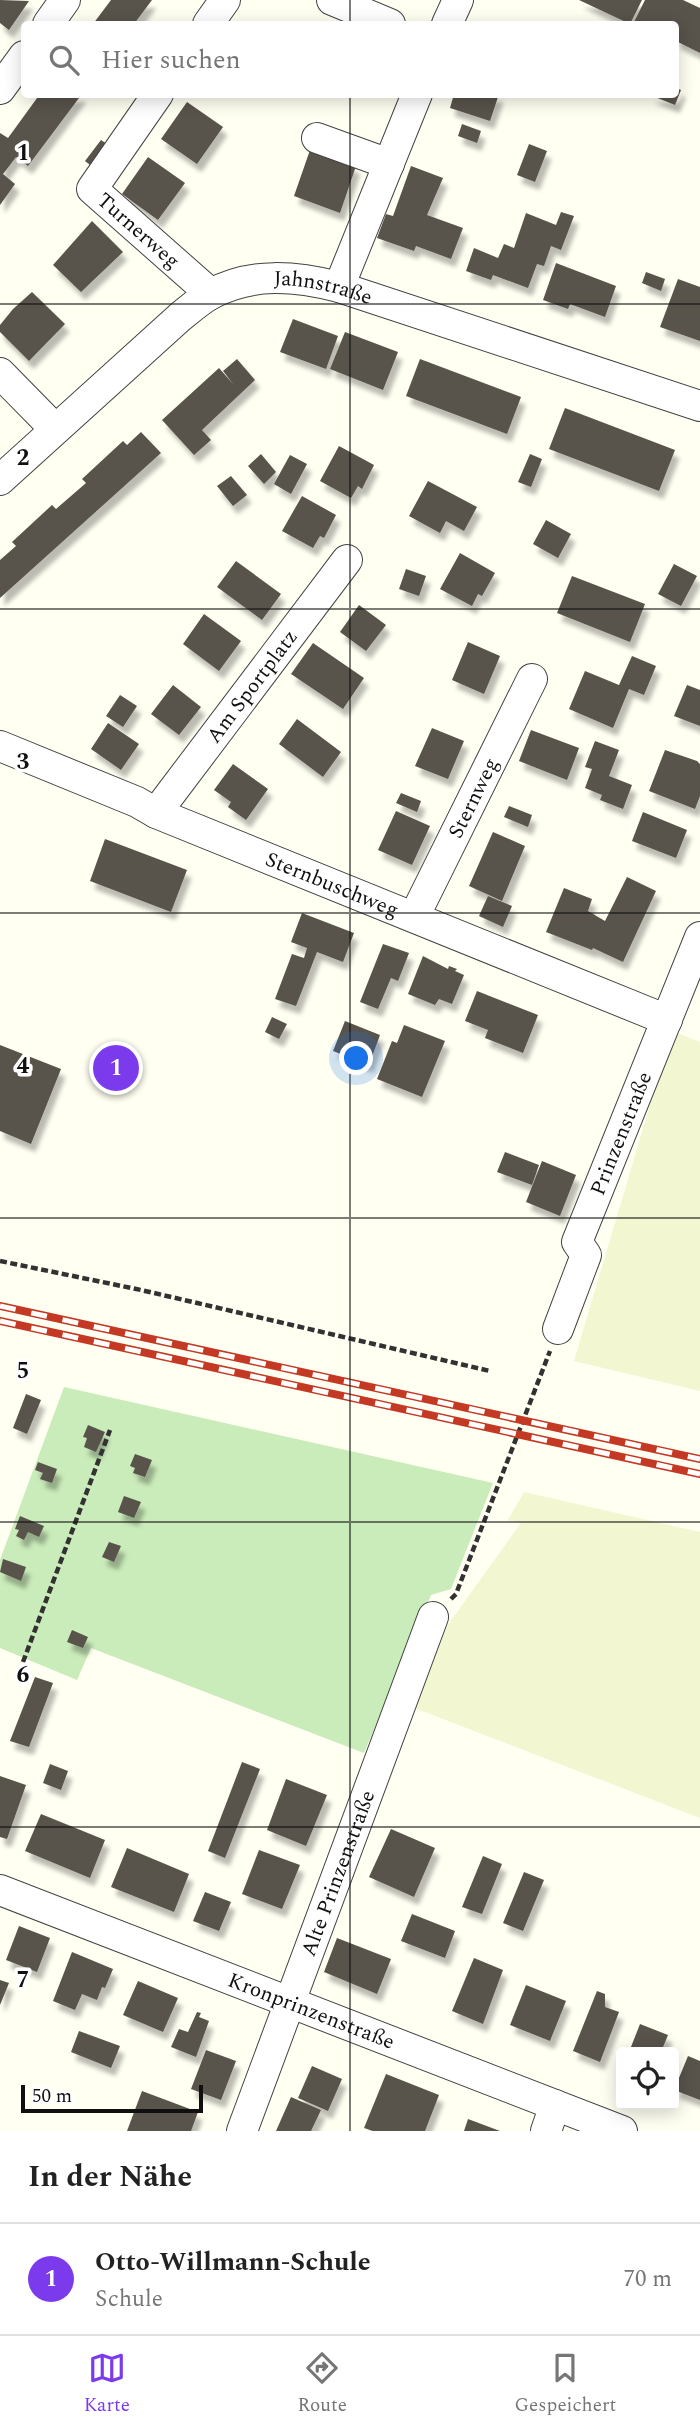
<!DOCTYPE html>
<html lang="de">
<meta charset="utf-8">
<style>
body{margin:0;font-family:Spectral,serif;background:#f2f2f2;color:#222}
.controls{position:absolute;right:21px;bottom:21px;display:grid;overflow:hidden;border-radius:7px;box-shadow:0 4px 18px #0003}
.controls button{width:63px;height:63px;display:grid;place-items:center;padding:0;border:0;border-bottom:2px solid #e0e0e0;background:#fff;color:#222;font:35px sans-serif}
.scale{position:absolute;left:21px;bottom:18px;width:182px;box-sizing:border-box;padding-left:7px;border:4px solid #101010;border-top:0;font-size:19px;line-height:24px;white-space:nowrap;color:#101010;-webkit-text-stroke:5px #fff;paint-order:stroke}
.you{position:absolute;left:357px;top:1059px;width:24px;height:24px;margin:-18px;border:5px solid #fff;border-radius:50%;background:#1a73e8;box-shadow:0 0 0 10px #1a73e833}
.badge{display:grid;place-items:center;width:46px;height:46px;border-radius:50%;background:#7c3aed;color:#fff;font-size:23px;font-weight:700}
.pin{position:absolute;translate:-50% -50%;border:4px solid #fff;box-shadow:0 2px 7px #0006}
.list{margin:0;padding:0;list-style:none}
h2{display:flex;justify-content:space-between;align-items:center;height:91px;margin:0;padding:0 28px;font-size:30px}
h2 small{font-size:23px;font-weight:400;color:#767676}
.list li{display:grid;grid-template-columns:46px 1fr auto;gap:21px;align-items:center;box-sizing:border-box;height:112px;padding:0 28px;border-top:2px solid #e0e0e0}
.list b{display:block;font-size:26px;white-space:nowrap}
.list p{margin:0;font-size:23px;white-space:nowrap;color:#767676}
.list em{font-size:23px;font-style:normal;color:#767676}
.icon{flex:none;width:38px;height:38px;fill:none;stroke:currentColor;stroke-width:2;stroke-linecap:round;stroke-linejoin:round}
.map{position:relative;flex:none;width:700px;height:2131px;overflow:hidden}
.search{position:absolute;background:#fff;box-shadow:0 4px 18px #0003;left:21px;right:21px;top:21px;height:77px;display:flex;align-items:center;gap:18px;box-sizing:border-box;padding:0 24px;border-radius:7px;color:#767676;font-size:26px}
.sheet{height:203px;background:#fff}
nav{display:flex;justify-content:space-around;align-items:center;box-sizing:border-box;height:98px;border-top:2px solid #e0e0e0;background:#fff;font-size:19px;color:#767676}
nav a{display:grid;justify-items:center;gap:4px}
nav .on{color:#7c3aed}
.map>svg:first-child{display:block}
.farmland{fill:#f2f6d1}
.green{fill:#caebba}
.building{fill:#59534b;filter:url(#shadow)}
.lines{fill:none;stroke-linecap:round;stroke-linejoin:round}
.minor-casing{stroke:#434343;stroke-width:32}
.path{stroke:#323232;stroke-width:4.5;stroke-dasharray:7 3.5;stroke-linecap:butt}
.minor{stroke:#fff;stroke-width:30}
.rail-casing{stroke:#c43923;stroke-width:8}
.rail{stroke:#fff;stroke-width:5;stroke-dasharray:16;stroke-linecap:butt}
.grid{fill:none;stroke:#101010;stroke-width:2;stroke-opacity:0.55}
.labels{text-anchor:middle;stroke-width:7;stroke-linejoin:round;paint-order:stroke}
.street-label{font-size:21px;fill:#101010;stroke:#fff}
.grid-label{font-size:23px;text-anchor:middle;font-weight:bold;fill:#101010;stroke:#fff;stroke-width:7;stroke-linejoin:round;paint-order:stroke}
</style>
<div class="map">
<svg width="700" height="2131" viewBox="0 0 700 2131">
<defs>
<filter id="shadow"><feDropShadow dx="4.5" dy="8" stdDeviation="2" flood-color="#0004"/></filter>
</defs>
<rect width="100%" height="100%" fill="#fffff2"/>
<path class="farmland" d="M672,1031L700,1042V1391L574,1361Z
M524,1492L700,1532V1818L412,1707L442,1633L521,1523L508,1520Z"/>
<path class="green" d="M64,1387L493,1483L451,1589L431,1595L364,1753L91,1648L77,1680L0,1648V1560Z"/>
<path class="building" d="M0,0L29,1L9,30L0,23Z
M111,0H152L134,24H93Z
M579,0H642L630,24Z
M645,0H683L700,8V53L676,41V24H640L634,22Z
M676,88L681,90L675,105L650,95L676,94Z
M40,94H82L28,166L16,157L10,165L3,174L15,184L0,205V133L8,138Z
M454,94H499L490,121L450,108Z
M187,102L223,127L197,164L161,139Z
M462,124L481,131L477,143L458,136Z
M101,140L110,146L94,168L85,161Z
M529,144L547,151L535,182L517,175Z
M310,150L356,166L340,213L294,196Z
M148,157L185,183L158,220L122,194Z
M411,166L443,178L427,215L463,228L451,259L416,246L414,251L377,238L386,214L393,216Z
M561,212L574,216L561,250L551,246L544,266L537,264L528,288L493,275L491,280L466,271L474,248L498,258L504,244L514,248L526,213L556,225Z
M92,221L123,252L81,292L53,265Z
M556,263L616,286L605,317L570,304L568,309L543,300Z
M646,272L665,279L661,291L642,283Z
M678,279L700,287V341L660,327Z
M32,292L65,324L29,361L0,332V325L13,309Z
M293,319L338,336L326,369L280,352Z
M345,332L398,352L383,390L330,369Z
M237,359L255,380L202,430L211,440L194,455L162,420L219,368L234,385L223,371Z
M420,359L521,397L507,434L406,396Z
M565,408L675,450L659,491L549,449Z
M141,432L161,453L0,598V560L16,546L12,542L52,505L56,509L86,483L82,479L123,441L127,445Z
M339,446L374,465L362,489L358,486L351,498L320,481Z
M261,454L276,472L264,484L248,466Z
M530,454L542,459L531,487L518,482Z
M290,455L307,464L291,494L274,484Z
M231,476L247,495L233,506L217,486Z
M428,481L477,507L464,531L446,521L440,533L409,516Z
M302,496L336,515L324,538L320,536L313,548L282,531Z
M546,520L571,534L558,558L533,544Z
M460,553L495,573L482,596L478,594L472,606L440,589Z
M236,561L281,594L262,620L217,587Z
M674,564L697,576L681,606L658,594Z
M406,569L426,576L419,596L399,589Z
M572,576L645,604L630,642L557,613Z
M359,605L386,625L366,651L340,632Z
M204,614L241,641L219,671L183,644Z
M468,642L500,656L484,694L452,680Z
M313,643L364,678L343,709L291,674Z
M632,656L656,666L644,695L629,689L613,728L569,709L585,671L619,685Z
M173,685L201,707L179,735L151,714Z
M687,685L700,690V726L674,716Z
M120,695L137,706L123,727L106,716Z
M297,719L341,752L323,777L279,744Z
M108,723L139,744L121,770L91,749Z
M432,728L464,741L448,779L415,766Z
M531,730L579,748L567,780L519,761Z
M595,741L619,750L609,776L632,785L623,809L600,800L602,795L585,788L592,769L585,767Z
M665,750L697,761L700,764V796L695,809L649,791Z
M233,764L268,789L246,820L228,807L231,802L214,790Z
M401,793L421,801L417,812L396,803Z
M509,806L532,815L528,827L504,817Z
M396,811L430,826L412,865L378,850Z
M643,812L687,830L676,858L632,841Z
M493,832L525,846L502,901L469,886Z
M105,839L187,870L171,912L90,881Z
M627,877L656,891L623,962L593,948L592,950L546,932L564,888L592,899L588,911L605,921Z
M488,896L512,906L503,927L479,916Z
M302,913L354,933L343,962L317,952L296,1006L275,999L292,954L304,958L307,948L291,942Z
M383,944L409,953L398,981L391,978L378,1009L360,1002Z
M423,956L448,969L449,966L457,969L455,971L464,975L452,1004L439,999L435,1005L408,994Z
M477,991L538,1015L523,1053L485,1038L488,1030L465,1021Z
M272,1017L287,1024L279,1039L265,1032Z
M345,1021L380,1035L369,1065L333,1051Z
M404,1025L445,1041L422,1097L377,1079L392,1041L397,1043Z
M0,1045L61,1069L31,1144L0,1131Z
M505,1152L539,1165L532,1185L497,1172Z
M542,1161L576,1175L560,1216L526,1202Z
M26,1394L41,1400L27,1434L13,1428Z
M88,1425L105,1432L96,1452L84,1447L87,1438L83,1437Z
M135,1454L152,1460L145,1477L133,1473L135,1468L130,1466Z
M38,1462L57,1469L52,1483L40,1479L43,1473L35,1470Z
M124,1496L141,1502L134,1518L118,1512Z
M20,1516L44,1526L39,1537L28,1532L24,1540L16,1536L19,1530L15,1529Z
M109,1542L121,1546L114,1562L102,1557Z
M3,1559L26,1567L21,1581L0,1572Z
M72,1630L88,1637L83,1648L67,1642Z
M35,1677L53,1683L29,1747L10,1741Z
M242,1762L260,1769L225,1858L208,1851Z
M50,1764L68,1771L61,1790L43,1783Z
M0,1776L26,1785L7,1839L0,1837Z
M286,1779L327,1795L306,1846L267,1830Z
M41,1814L105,1840L90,1878L25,1851Z
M391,1829L435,1848L414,1897L369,1877Z
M127,1848L189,1874L174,1912L111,1887Z
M259,1850L300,1865L282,1909L242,1894Z
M483,1856L502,1864L482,1914L462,1907Z
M524,1872L544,1880L523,1931L503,1923Z
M205,1892L231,1902L219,1931L193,1921Z
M412,1914L455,1931L445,1958L401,1941Z
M19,1926L50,1938L37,1972L6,1960Z
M337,1938L391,1959L377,1994L324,1972Z
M72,1952L113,1969L105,1988L102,1987L97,2000L82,1994L75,2010L53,2001Z
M474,1958L503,1970L483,2024L452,2011Z
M0,1980L9,1983L0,2005Z
M138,1981L178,1998L163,2032L123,2015Z
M526,1985L566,2001L550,2041L510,2025Z
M597,1991L605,1994V2007L619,2012L600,2062L573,2051Z
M197,2012L201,2013L199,2017L209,2021L196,2057L171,2047L179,2029L188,2032Z
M640,2024L668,2035L661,2052H629Z
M79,2031L120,2046L111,2068L71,2052Z
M206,2050L236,2061L221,2100L191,2089Z
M688,2056L700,2061V2100L674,2090Z
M312,2066L342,2079L328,2111L298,2098Z
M386,2074L439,2095L425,2131H373L364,2128Z
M142,2091L198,2112L191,2131H127Z
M291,2097L321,2110L311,2131H276Z
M468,2119L500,2131H464Z"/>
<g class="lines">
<defs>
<g id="minor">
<path d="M332,0L390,24"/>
<path d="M48,24L65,0"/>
<path d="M208,24L225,0"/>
<path d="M447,24L458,0"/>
<path d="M0,89L24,56"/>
<path id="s1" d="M158,94L92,189L211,294"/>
<path d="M317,138L389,164"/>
<path d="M339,287L417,94"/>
<path d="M0,373L55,429"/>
<path id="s2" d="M0,480L180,317C190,309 200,300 211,294C252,272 295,276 339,287L700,406"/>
<path id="s3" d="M0,746L137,802L156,813L667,1020"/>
<path id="s4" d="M156,813L347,560"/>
<path id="s5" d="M414,917L532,679"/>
<path id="s6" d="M558,1329L586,1255L577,1242L700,937"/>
<path id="s7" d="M0,1890L622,2131"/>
<path id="s8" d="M242,2131L433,1617"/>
<path d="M546,2131L555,2105"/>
</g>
</defs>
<use href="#minor" class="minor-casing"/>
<path class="path" d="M0,1261L141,1290L490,1371
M451,1599L456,1594L550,1351
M23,1662L110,1430"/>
<use href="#minor" class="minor"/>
<defs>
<path id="rail" d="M0,1306L700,1459
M0,1321L700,1474"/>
</defs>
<use href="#rail" class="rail-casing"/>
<use href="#rail" class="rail"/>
</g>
<path class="grid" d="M350,0V24M350,94V2131M0,304H700M0,609H700M0,913H700M0,1218H700M0,1522H700M0,1827H700"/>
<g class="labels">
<g class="street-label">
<text dy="7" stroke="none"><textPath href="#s1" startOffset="178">Turnerweg</textPath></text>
<text dy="7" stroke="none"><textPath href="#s2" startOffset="397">Jahnstraße</textPath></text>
<text dy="7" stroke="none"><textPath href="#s4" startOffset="159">Am Sportplatz</textPath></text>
<text dy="7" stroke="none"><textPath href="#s5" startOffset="133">Sternweg</textPath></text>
<text dy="7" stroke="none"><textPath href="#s3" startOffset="360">Sternbuschweg</textPath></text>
<text dy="7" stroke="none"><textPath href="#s6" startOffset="212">Prinzenstraße</textPath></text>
<text dy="7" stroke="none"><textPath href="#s8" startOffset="275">Alte Prinzenstraße</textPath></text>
<text dy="7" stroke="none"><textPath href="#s7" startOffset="334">Kronprinzenstraße</textPath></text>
</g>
</g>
<g class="grid-label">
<text x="23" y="160">1</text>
<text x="23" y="465">2</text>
<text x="23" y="769">3</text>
<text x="23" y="1073">4</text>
<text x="23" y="1378">5</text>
<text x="23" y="1682">6</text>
<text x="23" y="1987">7</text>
</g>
</svg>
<div class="controls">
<button><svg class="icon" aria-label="locate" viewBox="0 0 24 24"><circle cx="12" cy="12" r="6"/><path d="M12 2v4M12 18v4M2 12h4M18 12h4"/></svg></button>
</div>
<div class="scale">50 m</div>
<div class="you"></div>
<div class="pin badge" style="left:116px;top:1068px">1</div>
<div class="search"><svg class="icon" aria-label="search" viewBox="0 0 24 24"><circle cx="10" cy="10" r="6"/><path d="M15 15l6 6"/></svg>Hier suchen</div>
</div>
<section class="sheet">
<h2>In der Nähe<small></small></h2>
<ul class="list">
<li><span class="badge">1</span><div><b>Otto-Willmann-Schule</b><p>Schule</p></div><em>70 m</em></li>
</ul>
</section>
<nav>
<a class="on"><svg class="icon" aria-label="map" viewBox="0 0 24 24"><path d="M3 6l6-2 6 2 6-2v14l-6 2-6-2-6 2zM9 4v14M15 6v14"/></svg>Karte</a>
<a><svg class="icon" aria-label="directions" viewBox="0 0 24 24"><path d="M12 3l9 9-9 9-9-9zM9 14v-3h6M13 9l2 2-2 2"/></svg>Route</a>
<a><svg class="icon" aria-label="saved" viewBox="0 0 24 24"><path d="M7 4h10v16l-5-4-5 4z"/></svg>Gespeichert</a>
</nav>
